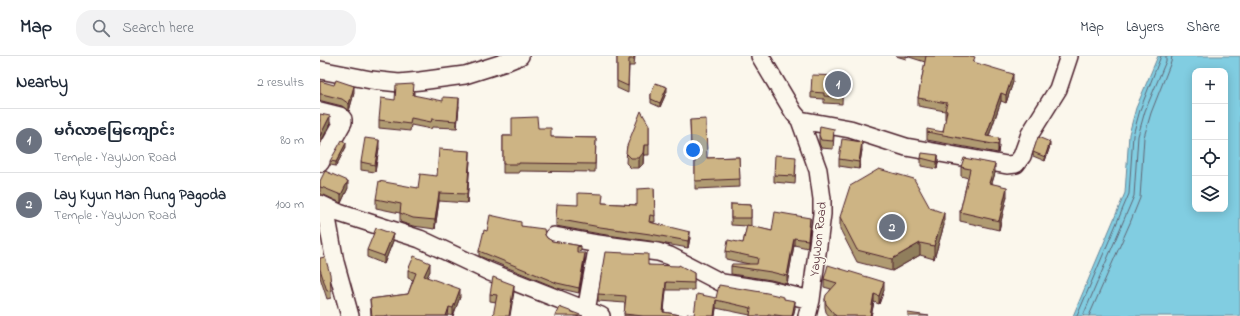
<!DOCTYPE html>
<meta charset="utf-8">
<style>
body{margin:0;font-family:"Indie Flower","Noto Sans Myanmar",sans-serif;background:#f2f2f3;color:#1f2937}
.controls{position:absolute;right:12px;top:12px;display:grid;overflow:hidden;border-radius:8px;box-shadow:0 2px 10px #0003}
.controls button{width:36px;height:36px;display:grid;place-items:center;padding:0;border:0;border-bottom:1px solid #e0e1e3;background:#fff;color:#1f2937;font:20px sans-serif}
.you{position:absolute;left:373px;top:94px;width:14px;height:14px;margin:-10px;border:3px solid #fff;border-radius:50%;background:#1a73e8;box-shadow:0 0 0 6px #1a73e833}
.badge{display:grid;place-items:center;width:26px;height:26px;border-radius:50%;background:#ea580c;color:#fff;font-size:13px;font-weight:700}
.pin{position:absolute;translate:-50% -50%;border:2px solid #fff;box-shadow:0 1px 4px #0006}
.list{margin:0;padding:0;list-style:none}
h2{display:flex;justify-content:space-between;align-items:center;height:52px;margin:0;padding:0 16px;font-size:17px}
h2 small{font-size:13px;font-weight:400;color:#747a83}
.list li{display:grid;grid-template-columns:26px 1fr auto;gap:12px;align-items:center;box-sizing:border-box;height:64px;padding:0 16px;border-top:1px solid #e0e1e3}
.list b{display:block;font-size:15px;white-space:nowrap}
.list p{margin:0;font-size:13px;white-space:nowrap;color:#747a83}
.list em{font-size:13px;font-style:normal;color:#747a83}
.icon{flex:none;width:22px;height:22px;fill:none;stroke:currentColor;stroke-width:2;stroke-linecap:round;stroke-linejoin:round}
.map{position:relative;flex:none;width:920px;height:260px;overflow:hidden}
header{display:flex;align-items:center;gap:24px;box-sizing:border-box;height:56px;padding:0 20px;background:#fff;border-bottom:1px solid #e0e1e3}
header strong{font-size:19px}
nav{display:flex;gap:22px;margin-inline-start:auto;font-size:14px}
.search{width:280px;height:36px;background:#f2f2f3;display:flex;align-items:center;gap:10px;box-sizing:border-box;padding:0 14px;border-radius:16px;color:#747a83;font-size:15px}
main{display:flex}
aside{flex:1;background:#fff}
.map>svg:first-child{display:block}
.water{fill:#81cde1;stroke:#6b8798;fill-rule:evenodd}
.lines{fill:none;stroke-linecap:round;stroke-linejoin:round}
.shore{stroke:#606574;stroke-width:1}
.minor-casing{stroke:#4a1f2b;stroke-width:20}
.minor{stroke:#fbf7ec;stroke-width:17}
.wall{fill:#b09b72;stroke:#4a1f2b}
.shaded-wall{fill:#907e5c;stroke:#4a1f2b}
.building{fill:#cdb484;stroke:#4a1f2b}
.labels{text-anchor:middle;stroke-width:3;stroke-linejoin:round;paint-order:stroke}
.street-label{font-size:13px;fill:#4a1f2b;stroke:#fbf7ec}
</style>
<header>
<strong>Map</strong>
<div class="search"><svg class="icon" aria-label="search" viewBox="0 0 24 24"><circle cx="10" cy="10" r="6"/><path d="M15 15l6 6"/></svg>Search here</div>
<nav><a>Map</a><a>Layers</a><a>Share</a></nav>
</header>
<main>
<aside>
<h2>Nearby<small>2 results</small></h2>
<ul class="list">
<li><span class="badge" style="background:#6b7280">1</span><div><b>မင်္ဂလာဧမြကျောင်း</b><p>Temple · YayWon Road</p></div><em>80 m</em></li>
<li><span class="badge" style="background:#6b7280">2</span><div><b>Lay Kyun Man Aung Pagoda</b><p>Temple · YayWon Road</p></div><em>100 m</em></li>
</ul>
</aside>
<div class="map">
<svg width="920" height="260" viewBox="0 0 920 260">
<rect width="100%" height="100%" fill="#fbf7ec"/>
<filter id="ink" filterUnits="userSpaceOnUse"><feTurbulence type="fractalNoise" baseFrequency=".025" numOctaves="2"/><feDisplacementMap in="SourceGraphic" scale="8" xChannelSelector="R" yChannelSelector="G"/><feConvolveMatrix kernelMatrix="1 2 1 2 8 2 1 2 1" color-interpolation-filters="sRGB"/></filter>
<g filter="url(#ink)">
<path class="water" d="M838,0H920V260H753L805,137L809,78L816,52ZM875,15H905V153H875Z"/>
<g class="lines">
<path class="shore" d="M757,260L809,138L813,79L820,54L841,0
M763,260L814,140L818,80L825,55L846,5V0
M769,260L810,167L820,142L824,81L831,57L851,6L852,0"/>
<defs>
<path id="minor" d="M440,0L474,57L480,64L498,114L502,143V158L491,244L487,260
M0,14L51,24L79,27L100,25L145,19L183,7L200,0
M0,55L20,60L23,63V66L0,107
M480,64L530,73L586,91L687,109L696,108L702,100L710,78L738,33L749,0
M0,148L19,157L100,183L170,216L281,260
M5,151L15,206L30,260
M234,180L278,188L266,255
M278,188L338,196L350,200L402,227L449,234L491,244"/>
</defs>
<use href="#minor" class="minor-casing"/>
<use href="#minor" class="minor"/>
</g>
<path class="wall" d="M297,0H315L314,10H309L308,37L297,32Z
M576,0H586V3Z
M586,0H652L655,7L693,26L686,47L681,45L669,80L679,90L678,97L607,84V76H623L626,63H625V55L598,50V42L605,6Z
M523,20L522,48L504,47V43L491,42V36Z
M0,25L34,37L29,55L22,50L2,45H0Z
M347,35L340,51L331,47V38Z
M94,36V40L139,50L137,72L112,71L111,73L91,69L90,75L59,72V64L75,44Z
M370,64L387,102L419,101L420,131L375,133V97L371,98Z
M329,69V99H324L323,108L319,112H311L306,107L307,90Z
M218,72L231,81L276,82L275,116L199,115V117H183V80H192Z
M499,79L514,80L513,93L501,92L499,87Z
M730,90L725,105L713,100V96Z
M26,91L16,110L10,109V105Z
M59,92L55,116L41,114V106Z
M542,94L539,113L519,110V103Z
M618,99V107L617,113L601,110V102Z
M150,104L147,147L119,145L115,173L93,170L80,166V157L56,152V143L98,132L117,120Z
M476,108L475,128L454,126V119Z
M641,111L675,117L672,127L687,140L679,174L640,165V156L648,122L641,120Z
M0,125L28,132L21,147L4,139H0Z
M334,132L335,166H331L370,182L368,192L330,185L280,178L236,170V163L258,149L282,147L317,149Z
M411,148L431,149V170H428L452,175L490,170L488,192L474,189L467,228L451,224L411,218V210L429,208L406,203V195L423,187L427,170L411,169Z
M610,152L624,169L614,203L600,199L572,215L537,206L520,173V161Z
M201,170L225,179L227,182L232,185L261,190V195L257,196V197L265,202L259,237L237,232L159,200V195L167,175Z
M73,185L64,208L47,201V194Z
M0,202L11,234V242L7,243L0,221Z
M328,209L374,217V234H346L344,256L366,260H304L305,247L278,245V238Z
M88,214L110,215L107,221L140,241L133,260L129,259L128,260H51L50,243L88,238L93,224L88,222Z
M504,223L564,234L559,248L554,246L551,260H509L506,256L505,251V243L511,233L504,231Z
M194,236L176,246L170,245V238Z
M396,242L464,243L475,252L473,260H430V259L396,252L395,260H367L374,259Z"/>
<path class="shaded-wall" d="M693,18V26L686,47V39Z
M34,30V37L29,55V48Z
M347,31V35L340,51V47Z
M681,37V45L666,88V80Z
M139,42V50L137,72V65Z
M10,60V68L0,88V80Z
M679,82V90L678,97V89Z
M59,84V92L55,116V109Z
M542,86V94L539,113V106Z
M730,86V90L725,105V101Z
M26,87V91L16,110V106Z
M324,89L323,108L319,112V102Z
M150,95V104L147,147V138Z
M618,99V107L617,113V106Z
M675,108V117L669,136V127Z
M28,125V132L21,147V139Z
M687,131V140L679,174V165Z
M119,137V145L115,173V164Z
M624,157V169L614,203V190Z
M490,162V170L488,192V184Z
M370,176V182L368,192V185Z
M73,178V185L64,208V200Z
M474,182V189L467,228V220Z
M600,187V199L572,215V203Z
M265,197V202L259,237V232Z
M110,207V215L104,228V220Z
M346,226V234L343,260V256Z
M564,226V234L559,248V240Z
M194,229V236L190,260H189Z
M140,233V241L133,260V252Z
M554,238V246L551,260H550Z
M396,244V252L395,260H394Z
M475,245V252L473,260H472Z
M129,251L128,260H126Z"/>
<path class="building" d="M297,0H314V3H309L308,30L297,25Z
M606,0H652L655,1L653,6L693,18L686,39L681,37L666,80L679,82L678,89L607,76V73L623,76L627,55L625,54L627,47L598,42Z
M492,19L523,20L522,41L504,40V37L491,36Z
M16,24L34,30L29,48L22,43L2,38H0V25L14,29Z
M335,27L347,31L340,47L331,43V38Z
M94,28L93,39L123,45V41L139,42L137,65L112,63L111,66L91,62L90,68L59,64L61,42L75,44L76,29Z
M321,55L329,69V89H324L323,97L319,102H311L306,97L307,90Z
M0,58L10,60L0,80Z
M217,61L218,72H231V81L276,82L275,108L199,107V108H183V80H192V62Z
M386,63L387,102L419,101L420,123L375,125V90H371L370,64Z
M500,70L514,73L513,85L501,84L499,79Z
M718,81L730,86L725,101L713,96Z
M45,82L59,84L55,109L41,106Z
M522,83L542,86L539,106L519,103Z
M22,84L26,87L16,106L10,105Z
M119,93L150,95L147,138L119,137L115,164L93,162L80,157L81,148L56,143L59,125L98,132L100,118L117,120Z
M602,97L618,99L617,106L601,102Z
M455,99L476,101L475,120L454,119Z
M644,102L675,108L669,127L687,131L679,165L640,156L650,113L641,111Z
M559,113L594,123L610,152L624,157L614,190L600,187L572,203L537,194L520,161L530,130Z
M5,115L28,125L21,139L4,132L0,131V125Z
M334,132L335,160L330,159L329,166L370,176L368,185L330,178L280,171L236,163L237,148L258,149V137L283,138L282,147L317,149V133Z
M411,148L431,149V162H411Z
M455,156L490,162L488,184L474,182L467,220L451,216L411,210L412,208H437L438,202L406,195L408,184L423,187L427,169L452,175Z
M170,159L201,166V170L224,173L225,179L227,182L232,185L261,190L257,191V197H265L259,232L237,227L159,195L164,174L167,175Z
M56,172L73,178L64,200L47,194Z
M285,196L328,198V209L359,210V209L374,217V227L346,226L343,256L366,260H323L304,258L306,240L278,238Z
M94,200L110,207L104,220L140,233L133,252L129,251L126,260H52L50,243L88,238L96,217L88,214Z
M5,201L10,218L11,234L7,235L0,213V202Z
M508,209L564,226L559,240L554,238L550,260H516L506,248L505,243L506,239L517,227L504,223Z
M173,221L194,229L189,260H173L177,239L170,238Z
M399,229L447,237L464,241V243L475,245L472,260H463L448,258V260H430L431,252L396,244L394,260H367V258L374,259L377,238L396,242Z
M239,251L263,260H235Z
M588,257L609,260H588Z"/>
</g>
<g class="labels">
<g class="street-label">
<text transform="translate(497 183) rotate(-84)" y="5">YayWon Road</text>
</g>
</g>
</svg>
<div class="controls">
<button>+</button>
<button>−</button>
<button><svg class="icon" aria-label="locate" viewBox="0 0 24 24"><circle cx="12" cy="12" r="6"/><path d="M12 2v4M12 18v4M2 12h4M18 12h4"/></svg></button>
<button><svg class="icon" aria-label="layers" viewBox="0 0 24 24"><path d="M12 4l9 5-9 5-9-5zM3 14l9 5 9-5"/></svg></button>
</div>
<div class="you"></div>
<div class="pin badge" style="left:518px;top:28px;background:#6b7280">1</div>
<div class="pin badge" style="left:572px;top:171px;background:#6b7280">2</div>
</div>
</main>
